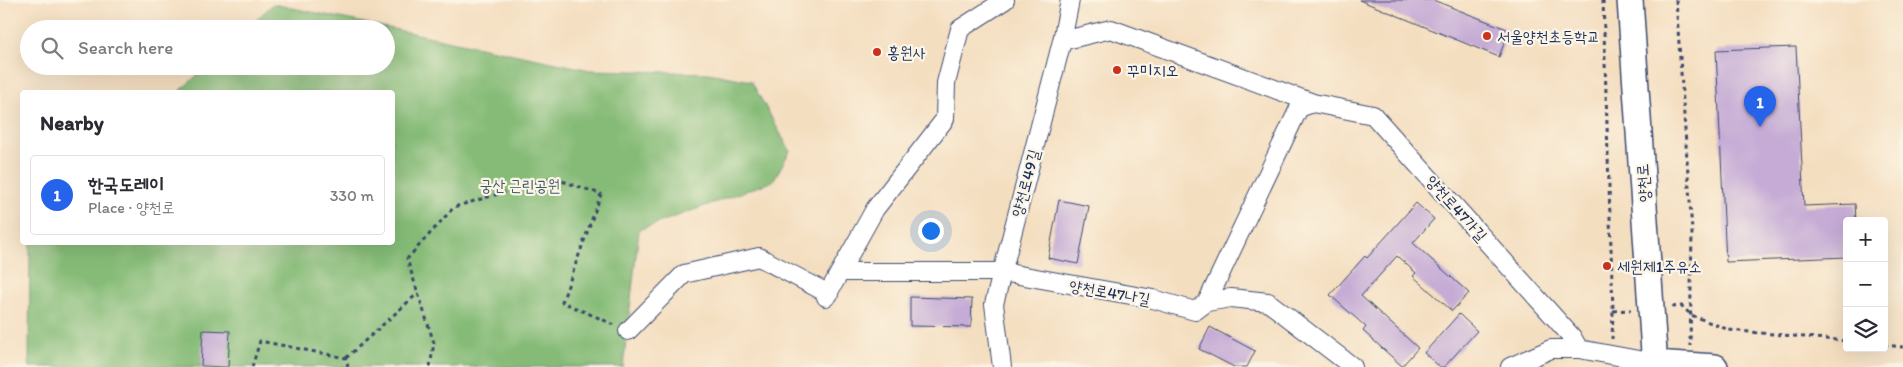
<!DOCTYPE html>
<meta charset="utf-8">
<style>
body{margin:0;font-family:Itim,"Poor Story",sans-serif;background:#f2f2f3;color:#2b2b33}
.controls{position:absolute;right:15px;bottom:15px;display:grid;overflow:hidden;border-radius:5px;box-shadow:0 5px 20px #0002}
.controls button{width:45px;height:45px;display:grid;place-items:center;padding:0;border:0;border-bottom:1px solid #e1e1e2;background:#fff;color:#2b2b33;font:25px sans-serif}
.you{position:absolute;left:930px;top:230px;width:18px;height:18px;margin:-12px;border:4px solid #fff;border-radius:50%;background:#1a73e8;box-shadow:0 0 0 8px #1a73e833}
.badge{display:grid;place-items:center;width:32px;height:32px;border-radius:50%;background:#2563eb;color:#fff;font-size:16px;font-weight:700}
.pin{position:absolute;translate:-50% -41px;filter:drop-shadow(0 1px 2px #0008)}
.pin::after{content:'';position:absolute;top:26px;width:18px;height:15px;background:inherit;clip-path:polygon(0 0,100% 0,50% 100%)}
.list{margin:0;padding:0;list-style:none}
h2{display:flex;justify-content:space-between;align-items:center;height:65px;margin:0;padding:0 20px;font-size:21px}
h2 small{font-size:16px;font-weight:400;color:#7c7c81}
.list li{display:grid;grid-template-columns:32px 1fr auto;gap:15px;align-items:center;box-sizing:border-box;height:80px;margin:0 10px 10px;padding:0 10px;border:1px solid #e1e1e2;border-radius:5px}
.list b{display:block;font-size:19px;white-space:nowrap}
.list p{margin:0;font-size:16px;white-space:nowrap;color:#7c7c81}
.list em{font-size:16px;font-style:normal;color:#7c7c81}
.icon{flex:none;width:28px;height:28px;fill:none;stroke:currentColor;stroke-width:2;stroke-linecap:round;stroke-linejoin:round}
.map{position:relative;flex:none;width:1903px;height:367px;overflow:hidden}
.search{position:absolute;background:#fff;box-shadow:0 5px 20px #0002;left:20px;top:20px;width:375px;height:55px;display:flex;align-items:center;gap:12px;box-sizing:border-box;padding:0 18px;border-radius:28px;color:#7c7c81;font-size:19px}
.panel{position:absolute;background:#fff;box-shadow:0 5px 20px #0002;left:20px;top:90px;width:375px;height:155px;border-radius:5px}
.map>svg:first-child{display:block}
.forest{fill:#85bb77;stroke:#50756a}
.building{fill:#c5abd5}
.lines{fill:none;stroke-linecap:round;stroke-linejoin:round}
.street-casing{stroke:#3c496d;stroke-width:20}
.secondary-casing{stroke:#3c496d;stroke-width:28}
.path{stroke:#3c496d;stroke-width:3;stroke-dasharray:4 4;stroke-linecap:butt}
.street{stroke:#fff;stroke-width:18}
.secondary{stroke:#fff;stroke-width:25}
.poi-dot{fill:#c8321e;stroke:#fcf5e5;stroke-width:2}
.labels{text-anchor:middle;stroke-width:4.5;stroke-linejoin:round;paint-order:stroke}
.poi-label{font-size:16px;fill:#1b2f5e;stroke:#fcf5e5;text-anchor:start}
.street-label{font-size:16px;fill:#1b2f5e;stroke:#fcf5e5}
.park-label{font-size:16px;fill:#3e5a69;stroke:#fcf5e5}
</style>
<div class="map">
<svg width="1903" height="367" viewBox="0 0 1903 367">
<rect width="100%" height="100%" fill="#fcf5e5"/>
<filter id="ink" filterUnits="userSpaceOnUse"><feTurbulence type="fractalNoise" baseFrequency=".02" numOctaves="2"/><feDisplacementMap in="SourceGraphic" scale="10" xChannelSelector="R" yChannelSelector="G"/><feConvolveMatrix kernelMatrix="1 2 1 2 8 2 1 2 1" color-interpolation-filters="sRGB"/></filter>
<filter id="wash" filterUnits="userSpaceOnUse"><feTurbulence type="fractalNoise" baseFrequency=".0096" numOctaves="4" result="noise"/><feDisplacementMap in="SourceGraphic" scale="20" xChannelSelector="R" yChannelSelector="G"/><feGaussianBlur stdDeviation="1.12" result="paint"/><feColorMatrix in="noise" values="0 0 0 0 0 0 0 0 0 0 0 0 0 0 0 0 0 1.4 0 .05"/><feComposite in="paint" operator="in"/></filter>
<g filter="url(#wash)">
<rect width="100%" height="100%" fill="#f4dec0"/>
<path class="forest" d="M273,4L590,70L708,73L751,81L790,151L773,181L639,230L623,367H29L30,243L392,242V92H179L207,66H386V29H247Z"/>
<g id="blocks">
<path class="building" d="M1359,0H1433L1509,30L1499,57Z
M1796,47L1804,206L1855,204L1856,221H1847V257L1726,262L1716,50Z
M1059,200L1089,206L1078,264L1048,258Z
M1416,203L1434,219L1413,243L1469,293L1452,311L1413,276L1416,273L1397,256L1361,296L1418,348L1402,366L1363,331L1366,327L1330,295L1365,256L1367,258Z
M910,297L972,299L971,327L910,326Z
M1459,314L1477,331L1444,367H1440L1424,353Z
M1210,327L1255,351L1247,367H1234L1199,349Z
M203,330L230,331L228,367L201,366Z"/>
</g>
</g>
<g filter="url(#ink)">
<use href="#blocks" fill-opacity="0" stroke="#3c496d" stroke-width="1"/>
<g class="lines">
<defs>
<path id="street" d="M1062,41L1111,29L1313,103L1373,115L1572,337L1579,349
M842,272H1002L1153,299L1195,311L1207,302L1231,298L1268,302L1353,367
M826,297L875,209L945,119L946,83L960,29L1005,0
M1207,302L1299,108L1313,103
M628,331L684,274L759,257L829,294
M1002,367L994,304L1062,41L1070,0
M1510,367L1551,349H1579L1655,363"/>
<path id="secondary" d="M1630,0L1655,367
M1655,363L1715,367"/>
</defs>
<use href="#street" class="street-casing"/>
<use href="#secondary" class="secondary-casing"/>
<path class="path" d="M1603,0L1613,311L1612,339
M1676,0L1692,231L1690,346
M1672,307L1682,306L1691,315L1729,330L1847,341
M1613,311L1631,310
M1884,345L1903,347
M346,358L418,293
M252,367L260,341L346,358L348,367
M430,367L434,343L407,259L454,207L553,178L601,194L562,302L615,325"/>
<use href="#street" class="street"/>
<use href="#secondary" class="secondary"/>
</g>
</g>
<g class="poi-dot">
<circle cx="1487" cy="36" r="5"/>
<circle cx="877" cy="52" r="5"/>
<circle cx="1117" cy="70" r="5"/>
<circle cx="1607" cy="266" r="5"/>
</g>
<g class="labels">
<g class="poi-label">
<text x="1497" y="42">서울양천초등학교</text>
<text x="887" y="58">홍원사</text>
<text x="1127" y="76">꾸미지오</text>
<text x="1617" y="272">세원제1주유소</text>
</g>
<g class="street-label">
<text transform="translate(1025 183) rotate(-75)" y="6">양천로49길</text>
<text transform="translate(1643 183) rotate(-94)" y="6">양천로</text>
<text transform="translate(1457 208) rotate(48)" y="6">양천로47가길</text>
<text transform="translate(1110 292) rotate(10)" y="6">양천로47나길</text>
</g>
<g class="park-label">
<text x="520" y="191">궁산 근린공원</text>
</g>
</g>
</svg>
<div class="controls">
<button>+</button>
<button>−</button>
<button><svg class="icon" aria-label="layers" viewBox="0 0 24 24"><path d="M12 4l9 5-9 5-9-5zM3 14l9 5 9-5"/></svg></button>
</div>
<div class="you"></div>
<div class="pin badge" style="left:1760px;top:127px">1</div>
<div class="search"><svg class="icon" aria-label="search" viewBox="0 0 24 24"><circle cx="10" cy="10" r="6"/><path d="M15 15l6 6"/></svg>Search here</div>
<section class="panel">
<h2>Nearby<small></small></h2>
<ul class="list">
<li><span class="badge">1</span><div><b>한국도레이</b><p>Place · 양천로</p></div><em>330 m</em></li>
</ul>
</section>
</div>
